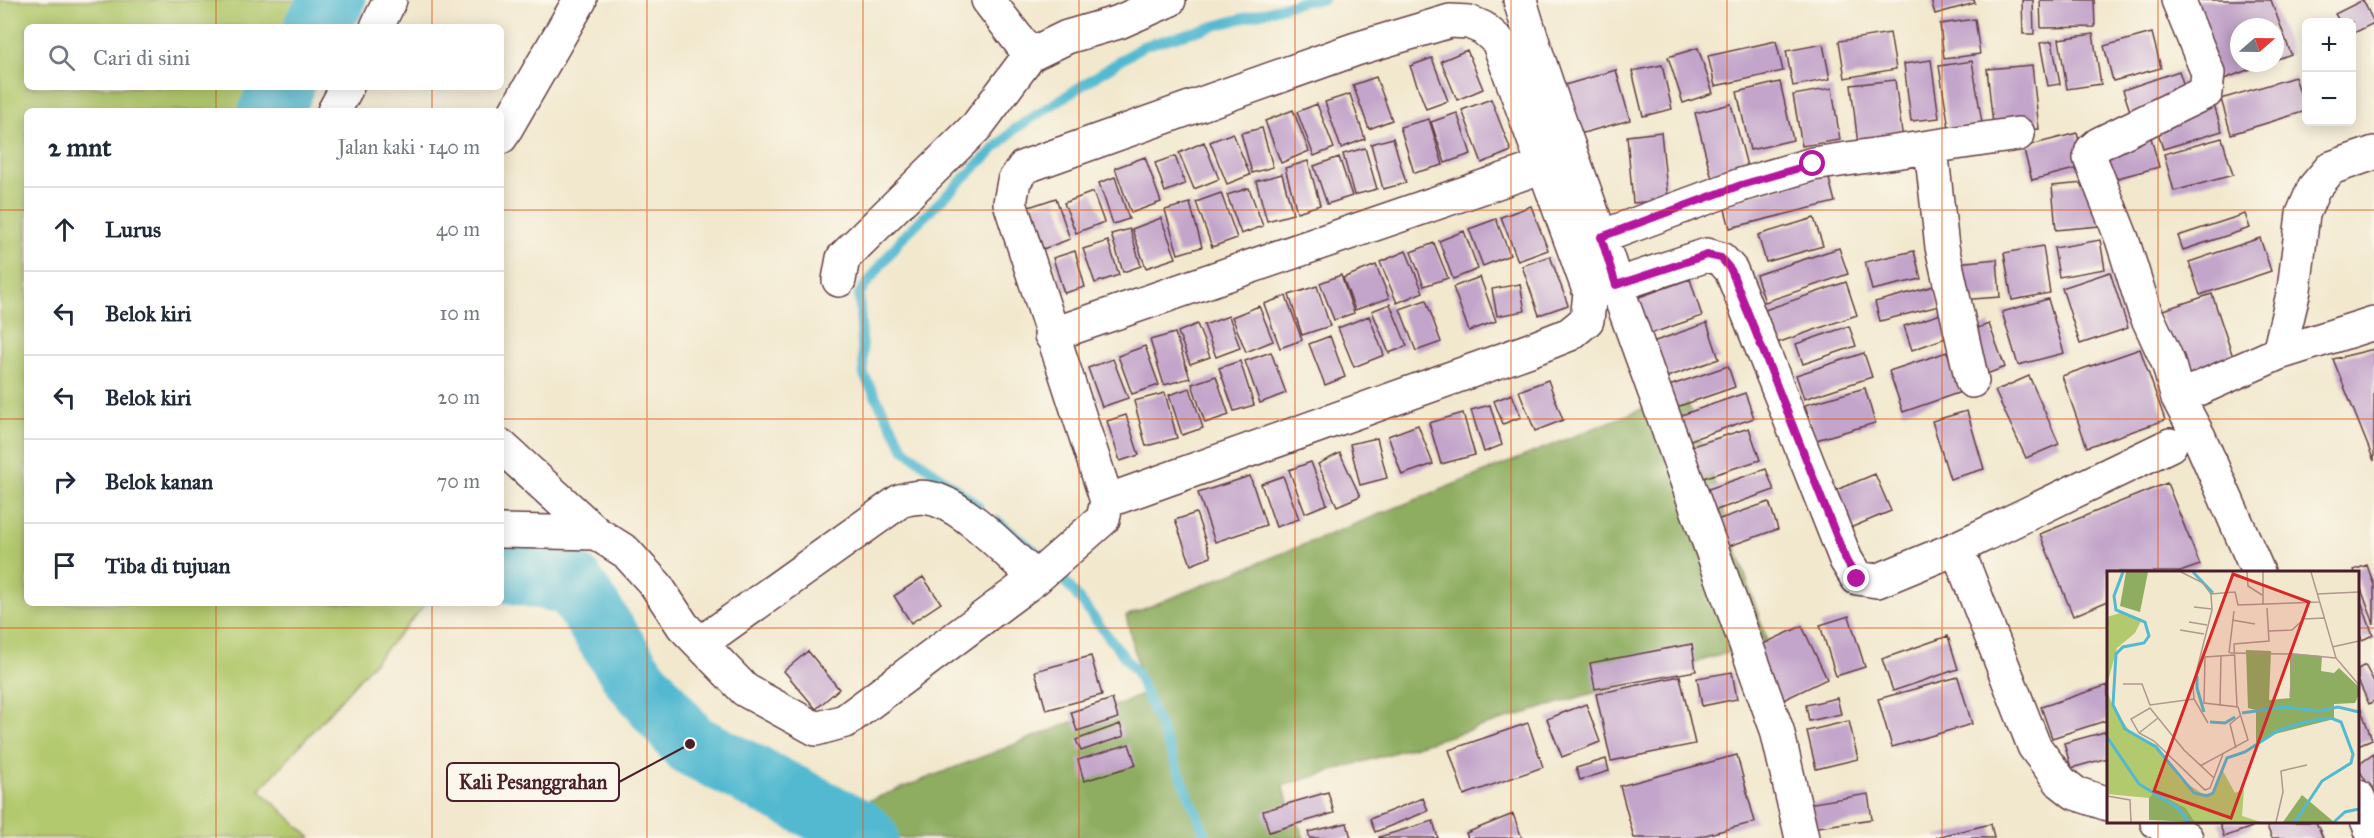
<!DOCTYPE html>
<html lang="id">
<meta charset="utf-8">
<style>
body{margin:0;font-family:"IM FELL Great Primer",serif;background:#f2f2f3;color:#1f2937}
.controls{position:absolute;right:18px;top:18px;display:grid;overflow:hidden;border-radius:9px;box-shadow:0 3px 15px #0003}
.controls button{width:54px;height:54px;display:grid;place-items:center;padding:0;border:0;border-bottom:2px solid #e0e1e3;background:#fff;color:#1f2937;font:30px sans-serif}
.compass{position:absolute;left:2230px;top:18px;width:54px;height:54px;border-radius:50%;background:#fff;box-shadow:0 3px 15px #0003;rotate:70deg}
.stop{position:absolute;width:18px;height:18px;margin:-14px;border:4px solid #b5179e;border-radius:50%;background:#fff}
.stop.end{background:#b5179e;border-color:#fff;box-shadow:0 2px 6px #0008}
.list{margin:0;padding:0;list-style:none}
h2{display:flex;justify-content:space-between;align-items:center;height:78px;margin:0;padding:0 24px;font-size:26px}
h2 small{font-size:20px;font-weight:400;color:#747a83}
.list li{display:grid;grid-template-columns:39px 1fr auto;gap:18px;align-items:center;box-sizing:border-box;height:84px;padding:0 24px;border-top:2px solid #e0e1e3}
.list b{display:block;font-size:22px;white-space:nowrap}
.list em{font-size:20px;font-style:normal;color:#747a83}
.icon{flex:none;width:33px;height:33px;fill:none;stroke:currentColor;stroke-width:2;stroke-linecap:round;stroke-linejoin:round}
.map{position:relative;flex:none;width:2374px;height:838px;overflow:hidden}
.search{position:absolute;background:#fff;box-shadow:0 3px 15px #0003;left:24px;top:24px;width:480px;height:66px;display:flex;align-items:center;gap:15px;box-sizing:border-box;padding:0 21px;border-radius:9px;color:#747a83;font-size:22px}
.panel{position:absolute;background:#fff;box-shadow:0 3px 15px #0003;left:24px;top:108px;width:480px;height:498px;border-radius:9px}
.map>svg:first-child{display:block}
.green{fill:#b3c96e;stroke:#7e744c;stroke-width:1.5}
.forest{fill:#8ead61;stroke:#6c6646;stroke-width:1.5}
.lines{fill:none;stroke-linecap:round;stroke-linejoin:round}
.stream{stroke:#52b9d0;stroke-width:10}
.river{stroke:#52b9d0;stroke-width:63}
.building{fill:#c3a4ca}
.street-casing{stroke:#633d43;stroke-width:36}
.street{stroke:#fff;stroke-width:33}
.route{stroke:#b5179e;stroke-width:8}
.grid{fill:none;stroke:#e0560e;stroke-width:1.5;stroke-opacity:0.55}
.inset-river{fill:none;stroke:#52b9d0;stroke-width:3}
.inset-road{fill:none;stroke:#af988d;stroke-width:1.5}
.view{fill:#d62828;fill-opacity:0.15;stroke:#d62828;stroke-width:3}
.inset-edge{fill:none;stroke:#4a1f2b;stroke-width:3}
.leader{fill:none;stroke:#4a1f2b;stroke-width:2}
.callout-dot{fill:#4a1f2b;stroke:#fbf7ec;stroke-width:2}
.callout{fill:#fbf7ec;stroke:#4a1f2b;stroke-width:2}
.callout-label{font-size:20px;text-anchor:middle;font-weight:bold;fill:#4a1f2b}
</style>
<div class="map">
<svg width="2374" height="838" viewBox="0 0 2374 838">
<rect width="100%" height="100%" fill="#fbf7ec"/>
<filter id="ink" filterUnits="userSpaceOnUse"><feTurbulence type="fractalNoise" baseFrequency=".0167" numOctaves="2"/><feDisplacementMap in="SourceGraphic" scale="12" xChannelSelector="R" yChannelSelector="G"/><feConvolveMatrix kernelMatrix="1 2 1 2 8 2 1 2 1" color-interpolation-filters="sRGB"/></filter>
<filter id="wash" filterUnits="userSpaceOnUse"><feTurbulence type="fractalNoise" baseFrequency=".008" numOctaves="4" result="noise"/><feDisplacementMap in="SourceGraphic" scale="24" xChannelSelector="R" yChannelSelector="G"/><feGaussianBlur stdDeviation="1.35" result="paint"/><feColorMatrix in="noise" values="0 0 0 0 0 0 0 0 0 0 0 0 0 0 0 0 0 1.4 0 .05"/><feComposite in="paint" operator="in"/></filter>
<g filter="url(#wash)">
<rect width="100%" height="100%" fill="#f2e8ce"/>
<path class="green" d="M0,0H352L333,27H27V87H289L272,111H27V603H427L260,790L311,838H0Z"/>
<path class="forest" d="M1684,392L1767,641L1282,786L1304,838H835L816,821L1145,694L1126,616Z"/>
<g class="lines">
<path class="stream" d="M978,506L904,449L864,375L859,294L901,239L1015,129L1143,46L1304,1L1323,0
M997,521L1054,567L1137,673L1207,838"/>
<path class="river" d="M315,27L334,0
M270,111L283,87
M501,570L573,584L632,674L690,744L858,830L867,838"/>
</g>
<g id="blocks">
<path class="building" d="M1931,0H1974L1975,3L1935,14Z
M2022,0H2033L2034,34H2023Z
M2040,0H2094L2095,27L2041,28Z
M2189,0H2271L2291,54L2275,60V27H2239V63H2266L2219,81Z
M2363,0L2374,23L2352,34V22H2340L2335,14Z
M1975,19L1980,54L1944,59L1940,24Z
M1890,33L1896,69L1845,78L1839,41Z
M2152,33L2161,68L2113,81L2104,46Z
M2093,34L2101,84L2067,89L2059,39Z
M1776,41L1783,71L1715,86L1708,56Z
M2052,41L2060,84L2048,86L2040,43Z
M1823,44L1830,79L1793,86L1786,51Z
M1698,48L1713,93L1683,103L1668,57Z
M1467,50L1483,89L1457,100L1441,61Z
M1432,58L1448,101L1426,109L1410,66Z
M1931,60L1939,118L1911,121L1904,64Z
M1972,61L1983,129L1950,134L1939,66Z
M1662,65L1672,109L1643,116L1632,71Z
M2032,65L2039,129L1994,134L1987,69Z
M1616,70L1630,120L1572,136L1558,87Z
M2179,71L2187,95L2131,114L2123,90Z
M1376,77L1392,120L1369,129L1353,85Z
M2295,77L2306,111L2231,134L2221,99Z
M1895,80L1903,140L1858,145L1851,85Z
M1780,82L1793,140L1750,150L1737,92Z
M1832,88L1840,140L1802,146L1793,95Z
M1350,94L1365,139L1341,148L1325,102Z
M1491,99L1511,151L1482,163L1462,110Z
M2213,102L2222,131L2163,149L2154,120Z
M1317,104L1334,148L1314,156L1297,112Z
M1731,104L1748,170L1712,179L1695,113Z
M1293,110L1309,151L1281,163L1265,121Z
M1457,113L1471,154L1445,163L1431,122Z
M1429,119L1443,165L1414,173L1400,127Z
M1262,128L1273,167L1252,173L1241,133Z
M1661,132L1668,200L1633,203L1627,136Z
M1233,133L1250,175L1227,184L1210,142Z
M2077,133L2086,166L2032,180L2023,147Z
M2150,134L2159,167L2110,180L2101,146Z
M1393,138L1406,183L1383,189L1371,144Z
M2222,138L2233,175L2174,191L2164,154Z
M1204,142L1219,179L1194,189L1179,153Z
M1365,148L1377,189L1354,195L1343,154Z
M1175,156L1185,184L1165,192L1155,163Z
M1145,157L1161,202L1131,213L1115,168Z
M1339,157L1352,196L1327,204L1314,166Z
M1308,161L1320,205L1297,212L1285,168Z
M1282,174L1293,214L1267,221L1256,181Z
M1828,175L1835,202L1730,228L1723,202Z
M1115,177L1129,219L1113,224L1099,183Z
M2095,182L2099,226L2056,230L2052,186Z
M1249,188L1263,226L1241,234L1227,195Z
M1093,192L1104,222L1076,233L1064,203Z
M1221,193L1237,238L1212,247L1196,202Z
M1056,198L1070,239L1043,249L1029,207Z
M1190,203L1202,247L1178,254L1165,210Z
M1531,206L1548,250L1518,261L1501,217Z
M2245,214L2250,228L2183,250L2178,236Z
M1161,218L1176,258L1146,268L1132,229Z
M1814,218L1823,246L1766,262L1758,235Z
M1496,219L1510,255L1483,266L1469,229Z
M1130,229L1141,266L1123,272L1111,234Z
M1464,231L1478,269L1453,279L1439,241Z
M2260,238L2271,271L2200,295L2189,262Z
M2100,240L2105,269L2059,277L2054,248Z
M1108,241L1119,275L1095,283L1083,249Z
M1434,243L1448,278L1424,286L1411,252Z
M2043,246L2050,293L2012,300L2004,253Z
M1839,248L1848,274L1765,302L1756,275Z
M1075,251L1085,287L1064,293L1053,258Z
M1406,251L1423,292L1397,303L1380,262Z
M1914,251L1921,279L1872,290L1865,262Z
M1550,256L1568,305L1539,315L1522,266Z
M1997,259L2000,297L1959,300L1956,263Z
M1376,265L1389,298L1355,310L1343,278Z
M2110,272L2128,328L2080,344L2062,288Z
M1341,275L1354,313L1334,320L1320,283Z
M1480,277L1496,321L1469,331L1453,287Z
M1690,279L1702,316L1641,337L1628,301Z
M1846,282L1857,315L1777,343L1765,310Z
M1520,284L1525,311L1497,316L1492,289Z
M1317,286L1330,326L1302,335L1289,295Z
M1934,286L1939,306L1880,321L1875,302Z
M2212,294L2236,366L2184,384L2160,311Z
M1286,296L1302,340L1280,348L1264,304Z
M2048,299L2064,353L2018,365L2002,312Z
M1426,300L1441,342L1416,351L1400,309Z
M1390,304L1407,346L1389,353L1372,311Z
M1259,306L1273,341L1246,352L1232,317Z
M1947,312L1954,335L1912,350L1904,326Z
M1229,316L1240,348L1216,357L1204,325Z
M1369,316L1384,355L1354,367L1338,328Z
M1707,323L1719,359L1653,382L1641,346Z
M1197,324L1210,357L1190,364L1178,332Z
M1989,324L2005,367L1979,377L1964,333Z
M1849,326L1856,346L1803,364L1796,344Z
M1175,333L1190,378L1164,385L1150,340Z
M1330,336L1345,377L1325,385L1309,344Z
M1145,346L1159,385L1132,394L1118,356Z
M2140,349L2165,420L2087,447L2062,376Z
M2374,349V461L2333,359Z
M1271,352L1286,393L1260,403L1245,361Z
M1947,352L1961,392L1903,412L1889,371Z
M1864,353L1872,377L1804,399L1796,375Z
M1113,359L1128,398L1102,407L1088,368Z
M1240,361L1254,405L1234,411L1219,368Z
M1728,366L1735,387L1662,412L1654,391Z
M1216,376L1229,415L1205,423L1192,384Z
M2029,376L2059,444L2026,458L1995,391Z
M1548,380L1563,420L1535,431L1519,391Z
M1190,388L1203,428L1182,435L1169,395Z
M1865,388L1875,423L1816,440L1805,405Z
M1165,393L1177,438L1146,446L1134,401Z
M1745,393L1754,418L1676,445L1667,420Z
M1512,394L1521,417L1503,424L1494,401Z
M1490,405L1502,445L1484,452L1471,410Z
M1967,411L1984,469L1950,479L1932,421Z
M1463,413L1475,455L1441,464L1429,423Z
M1126,415L1139,455L1120,461L1107,421Z
M1418,425L1433,464L1402,475L1388,436Z
M1749,428L1760,460L1694,481L1683,449Z
M1377,438L1387,478L1360,485L1350,444Z
M1340,453L1360,496L1337,506L1318,464Z
M1311,462L1327,504L1305,513L1289,470Z
M1766,469L1774,490L1705,514L1697,493Z
M1875,474L1891,511L1850,528L1834,491Z
M1250,476L1266,525L1215,542L1198,493Z
M1283,476L1299,519L1276,527L1261,484Z
M2167,483L2200,565L2180,572H2108V601L2073,616L2040,534Z
M1769,502L1778,529L1715,551L1705,524Z
M1196,513L1211,557L1191,565L1175,520Z
M2367,565L2374,585V624L2354,570Z
M923,577L941,603L911,623L894,596Z
M2358,593L2373,635L2362,640L2358,629Z
M1849,616L1865,667L1836,676L1820,625Z
M1802,626L1827,679L1775,704L1750,650Z
M1948,636L1958,669L1893,691L1882,659Z
M1692,644L1696,671L1595,689L1590,663Z
M808,651L839,689L816,709L784,671Z
M1091,656L1102,695L1046,710L1035,671Z
M2365,665L2374,682V701L2369,704L2358,680V669Z
M1732,672L1737,699L1702,706L1697,678Z
M1680,676L1695,744L1611,761L1596,694Z
M1958,677L1972,724L1892,747L1878,699Z
M2108,685V720L2052,738L2041,707Z
M1837,698L1841,714L1809,721L1806,705Z
M1112,699L1118,718L1077,731L1071,712Z
M2358,702L2372,739L2358,745Z
M1586,704L1600,742L1562,757L1547,719Z
M1849,721L1858,759L1816,769L1807,731Z
M1528,723L1543,767L1464,795L1449,750Z
M1120,724L1124,736L1081,751L1076,740Z
M2108,731V758L2071,768L2064,743Z
M1129,744L1136,765L1084,781L1078,760Z
M2374,754V795L2358,768V765Z
M1737,755L1755,822L1694,838H1634L1620,786Z
M1606,759L1609,771L1580,780L1576,768Z
M1328,792L1334,813L1269,832L1263,811Z
M1868,794L1872,819L1812,828L1807,804Z
M1423,798L1428,811L1375,832L1370,819Z
M1513,814L1522,838H1468L1466,833Z
M1433,821L1438,838H1379V837Z
M2219,822H2250L2252,827L2224,837Z
M2265,822H2316L2323,838H2272Z
M1347,823L1351,838H1310L1308,832Z
M1991,824L1994,838H1937L1936,837Z"/>
</g>
</g>
<g filter="url(#ink)">
<use href="#blocks" fill-opacity="0" stroke="#633d43" stroke-width="1.5"/>
<g class="lines">
<defs>
<path id="street" d="M988,0L1030,55
M1520,0C1547,96 1587,189 1616,285L1777,730L1802,838
M2178,0L2208,73L2206,92L2099,144L2092,150L2090,158L2122,239L2145,312L2168,362L2178,398L2199,437L2258,572
M377,27L390,0
M334,111L347,87
M501,137L580,0
M1931,148L1942,247L1972,381
M1601,237L1741,185L1813,164L2018,134
M839,280L843,258L977,126L1030,55L1067,37L1119,22L1169,0
M1595,292L1707,255L1721,259L1731,270L1846,560L1857,578L1877,581L1957,548L2170,445
M1051,335L1544,166
M2279,353L2294,290L2303,214L2314,188L2331,168L2374,153
M2178,398L2279,353L2374,323
M501,446L596,533L626,552L656,585L683,626L745,690L816,729L845,721L1036,578L1103,519L1107,501L1010,203L1014,181L1024,167L1356,49L1450,21L1469,22L1483,28L1498,41L1590,293L1587,320L1570,334L1530,350L1107,501
M501,531L596,533
M1957,548L2034,746L2061,782L2075,793L2108,804
M701,643L900,501C912,497 924,495 937,500C971,512 1008,554 1036,578
M2358,797L2374,837
M2157,822L2186,838"/>
</defs>
<use href="#street" class="street-casing"/>
<use href="#street" class="street"/>
</g>
</g>
<g class="lines" filter="url(#ink)">
<path class="route" d="M1813,164L1741,185L1601,237L1616,285L1707,255L1721,258L1731,270L1846,560L1857,579"/>
</g>
<path class="grid" d="M216,0V27M432,0V27M647,0V838M863,0V838M1079,0V838M1295,0V838M1511,0V838M1727,0V838M1942,0V838M2158,0V572M216,87V111M432,87V111M0,210H27M501,210H2374M0,419H27M501,419H2374M216,603V838M432,603V838M0,628H2108M2358,628H2374M2158,822V838"/>
<g transform="translate(2107 571)">
<rect width="252" height="252" fill="#f2e8ce"/>
<path d="M13,42L34,50L28,62L10,77L0,114V46ZM0,120L7,138L24,162L50,174L73,208L96,223L106,222L116,200L128,222L137,218L135,245L154,251H88L79,237L48,220L42,227L0,223Z" fill="#b3c96e"/>
<path d="M19,1H41L33,41L13,35ZM139,79L164,80L162,129L183,127V82L215,85L214,100L227,102L232,97L252,116V123L248,132L227,133V148L164,164L149,172V139L141,137ZM48,220L79,237L88,251L42,249V227ZM195,224L227,251H176Z" fill="#8ead61"/>
<path class="inset-river" d="M16,1L7,25L9,39L38,51L42,65L37,72L16,76L9,83L6,134L18,158L49,176L87,222L100,225L106,222L120,187L138,181L172,159L202,150L224,147L234,151L246,183L244,192L215,210L188,251M86,1L106,22M90,105V117L97,141M135,142L177,136L212,140L231,136L252,141M103,151L118,152L128,146M0,166L32,213L71,237L82,251M227,251L238,241L252,238"/>
<path class="inset-road" d="M74,1L96,12L104,23L105,39L86,114L87,128L101,152M140,1L141,15L155,24M204,1L229,87L252,114M104,23L128,21L131,34L212,31M210,23L252,21M156,34V1M87,36L105,38M125,49L148,53M82,51L100,54M73,59L97,63M162,60L185,59L197,48L218,47M225,76L252,70M122,82L127,40M123,82L186,83L183,126M186,83L229,87M16,113H35L43,134L87,128M113,135L114,84M130,135L127,73L162,70L160,37M32,162L51,147M129,177L123,153L134,144M93,195L141,169L131,136L97,132L98,86L127,84M107,207L77,179L43,137L24,148L32,162L47,170L98,219L103,217L116,183M0,225L23,229L24,251M169,251L176,221L174,200L200,194"/>
<path class="view" d="M126,3L202,31L124,247L47,220Z"/>
<rect width="252" height="252" class="inset-edge"/>
</g>
<path class="leader" d="M690 744L619 782"/>
<circle class="callout-dot" cx="690" cy="744" r="6"/>
<rect class="callout" x="447" y="763" width="172" height="38" rx="6"/>
<g class="callout-label">
<text x="533" y="789">Kali Pesanggrahan</text>
</g>
</svg>
<div class="controls">
<button>+</button>
<button>−</button>
</div>
<svg class="compass" viewBox="-18 -18 36 36"><path d="M0-13l5 13h-10z" fill="#e53935"/><path d="M0 13l5-13h-10z" fill="#747a83"/></svg>
<div class="stop" style="left:1813px;top:164px"></div>
<div class="stop end" style="left:1857px;top:579px"></div>
<div class="search"><svg class="icon" aria-label="search" viewBox="0 0 24 24"><circle cx="10" cy="10" r="6"/><path d="M15 15l6 6"/></svg>Cari di sini</div>
<section class="panel">
<h2>2 mnt<small>Jalan kaki · 140 m</small></h2>
<ul class="list">
<li><svg class="icon" aria-label="ahead" viewBox="0 0 24 24"><path d="M12 20V5M6 11l6-6 6 6"/></svg><div><b>Lurus</b></div><em>40 m</em></li>
<li><svg class="icon" aria-label="left" viewBox="0 0 24 24"><path d="M17 20v-9H6M10 6l-5 5 5 5"/></svg><div><b>Belok kiri</b></div><em>10 m</em></li>
<li><svg class="icon" aria-label="left" viewBox="0 0 24 24"><path d="M17 20v-9H6M10 6l-5 5 5 5"/></svg><div><b>Belok kiri</b></div><em>20 m</em></li>
<li><svg class="icon" aria-label="right" viewBox="0 0 24 24"><path d="M7 20v-9h11M14 6l5 5-5 5"/></svg><div><b>Belok kanan</b></div><em>70 m</em></li>
<li><svg class="icon" aria-label="arrive" viewBox="0 0 24 24"><path d="M6 21V4h12l-3 4 3 4H6"/></svg><div><b>Tiba di tujuan</b></div></li>
</ul>
</section>
</div>
